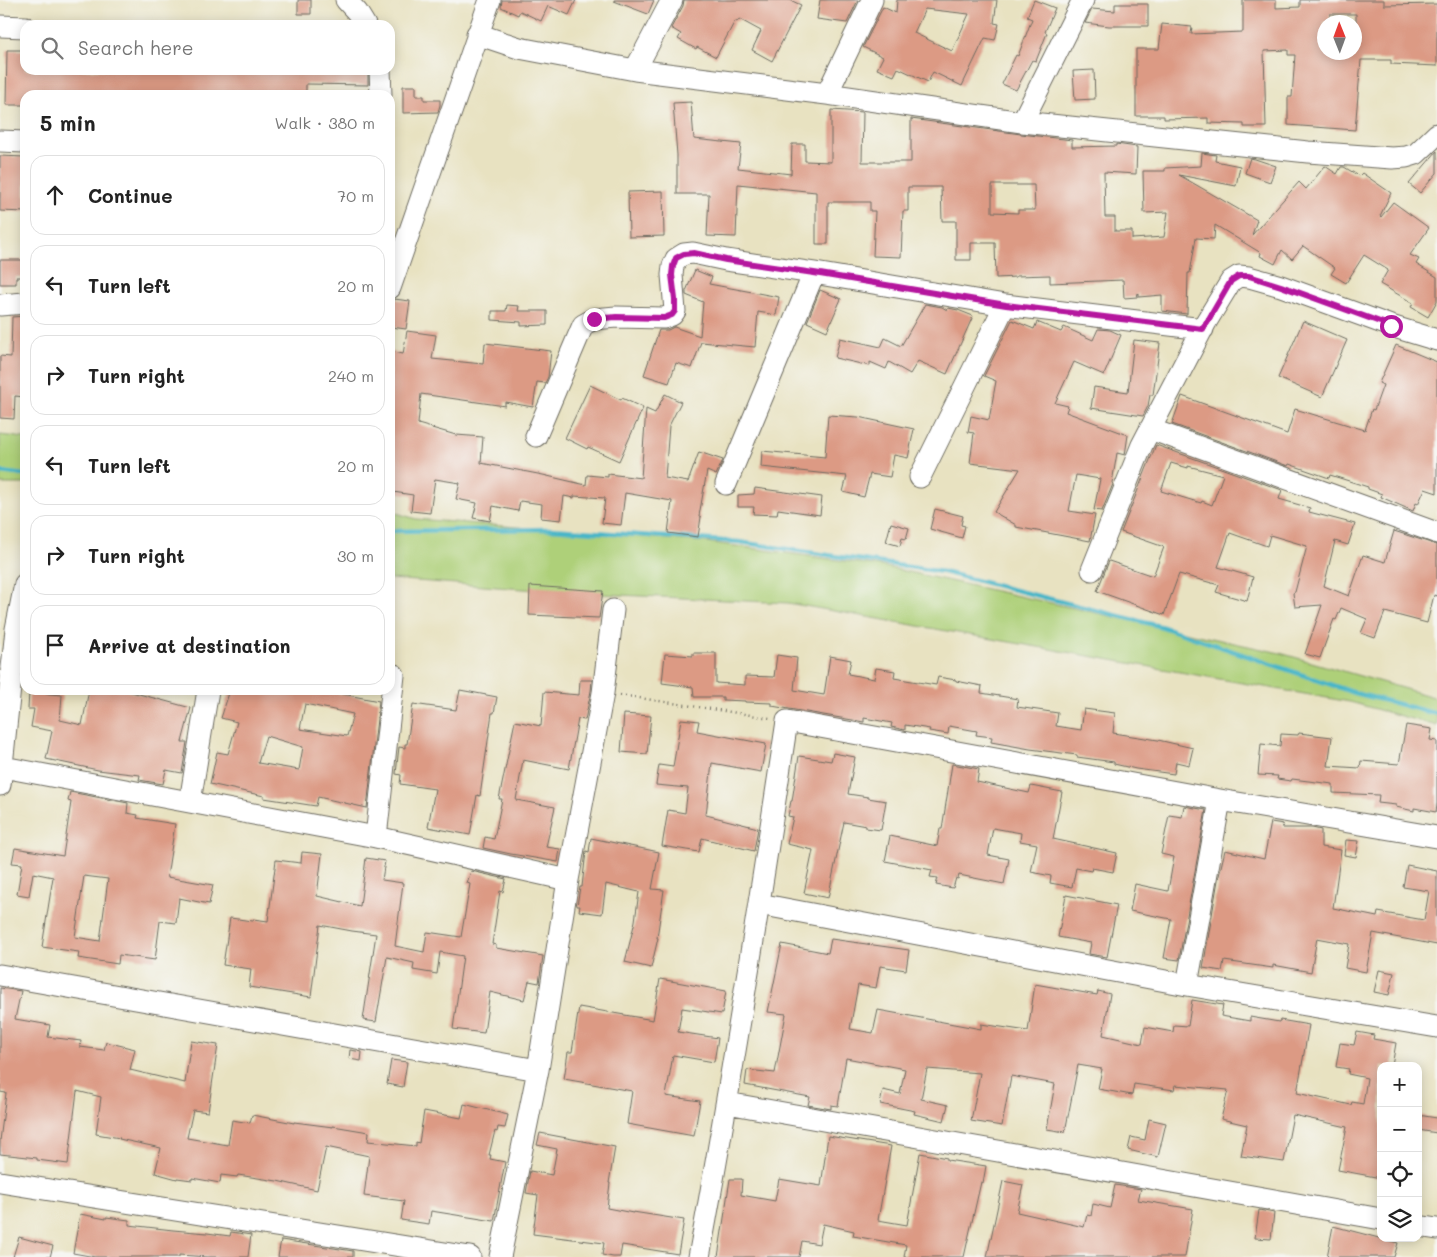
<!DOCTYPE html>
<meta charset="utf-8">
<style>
body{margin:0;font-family:Mali,sans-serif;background:#f6f6f6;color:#222}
.controls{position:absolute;right:15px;bottom:15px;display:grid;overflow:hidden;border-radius:10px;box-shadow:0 2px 12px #0003}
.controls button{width:45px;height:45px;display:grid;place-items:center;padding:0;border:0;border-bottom:1px solid #e0e0e0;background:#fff;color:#222;font:25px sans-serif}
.compass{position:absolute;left:1317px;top:15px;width:45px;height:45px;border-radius:50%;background:#fff;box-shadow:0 2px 12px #0003;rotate:359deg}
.stop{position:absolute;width:15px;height:15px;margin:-11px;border:4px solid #b5179e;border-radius:50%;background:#fff}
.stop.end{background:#b5179e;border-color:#fff;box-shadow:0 1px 5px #0008}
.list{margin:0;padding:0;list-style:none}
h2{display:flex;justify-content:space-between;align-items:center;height:65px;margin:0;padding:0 20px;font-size:21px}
h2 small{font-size:16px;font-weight:400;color:#767676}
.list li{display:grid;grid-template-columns:32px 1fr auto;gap:15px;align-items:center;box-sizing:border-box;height:80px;margin:0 10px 10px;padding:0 10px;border:1px solid #e0e0e0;border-radius:15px}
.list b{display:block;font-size:19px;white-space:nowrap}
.list em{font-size:16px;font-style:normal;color:#767676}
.icon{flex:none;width:28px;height:28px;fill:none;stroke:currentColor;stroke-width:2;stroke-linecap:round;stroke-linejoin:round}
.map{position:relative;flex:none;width:1437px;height:1257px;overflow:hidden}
.search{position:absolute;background:#fff;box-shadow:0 2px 12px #0003;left:20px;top:20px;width:375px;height:55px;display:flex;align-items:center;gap:12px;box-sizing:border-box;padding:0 18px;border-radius:15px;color:#767676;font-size:19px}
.panel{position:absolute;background:#fff;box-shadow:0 2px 12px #0003;left:20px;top:90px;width:375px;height:605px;border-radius:15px}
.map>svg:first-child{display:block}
.green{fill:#aed079;stroke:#6c7e52}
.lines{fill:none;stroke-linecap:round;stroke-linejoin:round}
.stream{stroke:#4ab6c8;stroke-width:4.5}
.building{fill:#dc9a84;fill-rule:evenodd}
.minor-casing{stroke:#6d6b60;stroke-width:23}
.path{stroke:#6d6b60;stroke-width:2.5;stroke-dasharray:1 4;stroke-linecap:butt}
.minor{stroke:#fff;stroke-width:21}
.route{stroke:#b5179e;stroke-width:6}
</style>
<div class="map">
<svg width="1437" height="1257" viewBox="0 0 1437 1257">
<rect width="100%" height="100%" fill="#f6f6f2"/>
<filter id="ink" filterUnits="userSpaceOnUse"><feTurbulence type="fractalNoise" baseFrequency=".02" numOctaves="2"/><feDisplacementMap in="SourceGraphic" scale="10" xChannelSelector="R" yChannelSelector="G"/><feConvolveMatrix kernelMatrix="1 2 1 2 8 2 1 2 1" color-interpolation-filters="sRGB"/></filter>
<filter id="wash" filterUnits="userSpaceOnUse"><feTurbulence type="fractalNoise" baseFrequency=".0096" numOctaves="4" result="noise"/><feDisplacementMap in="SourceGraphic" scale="20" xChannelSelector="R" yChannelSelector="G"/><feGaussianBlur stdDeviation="1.12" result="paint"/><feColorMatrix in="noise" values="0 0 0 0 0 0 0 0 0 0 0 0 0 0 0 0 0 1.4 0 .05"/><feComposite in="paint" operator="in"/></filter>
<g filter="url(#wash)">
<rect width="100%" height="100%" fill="#e8e2c1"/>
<path class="green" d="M0,435L25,438V484H0Z
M390,511L416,519L706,542L881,566L1280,653L1437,698V726L1350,702L788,603L577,593L390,579Z"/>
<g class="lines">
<path class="stream" d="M0,472L25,475
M390,531L551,529L739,542L943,572L1163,627L1355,693L1437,714"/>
</g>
<g id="blocks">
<path class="building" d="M298,0H311V14H298Z
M502,0H576L569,15L548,6L541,21L520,11L518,15L501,7Z
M614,0H654L648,14L614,1Z
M684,0H790L801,5L772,61L752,50L761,31L739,19L737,22L735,21L716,57L697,47L696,49L678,39L681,34L671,28L683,6Z
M820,0H858L847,23L817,19Z
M897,0H997L994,23L999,24L995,40L985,38L962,86L933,72L928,82L898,68L894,76L877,69L883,57L863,47L883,7L896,13ZM925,9L969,14L952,51L914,33Z
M1034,0L1055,8L1045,32L1047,33L1036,61L1032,60L1016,90L1002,84L1016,55L1018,56L1032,19L1027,17Z
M1243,0H1276V8L1300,7V0H1384V5L1437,4V66L1391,64V60H1361L1355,130L1288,125V97H1292L1295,55H1288V50L1264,51L1266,127H1244V124L1208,123V118L1164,119V116H1136V49H1159L1162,24L1192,27L1191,34L1243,32ZM1330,14H1356V52H1324V22H1330Z
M1115,4H1148V26H1109L1085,23L1092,9L1115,11Z
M7,50H25V70H368V85L306,84V95H25V105H6Z
M1094,70L1095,99L1075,100L1073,71Z
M403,86H416V96H424V100H440V105L438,112L403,113Z
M691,102L694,139L741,144L738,168L791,174L792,144H805V161L831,162V110L863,112L862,162H911V119L1021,134L1072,140V147L1116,146V144L1137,147L1136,174L1104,172L1105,217H1115V231H1132V239L1164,237L1168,212L1144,213L1143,171H1165V168L1201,166L1202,153L1216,155L1215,161L1240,166L1236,186L1179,175L1257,220L1252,235L1299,182L1306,189L1325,166L1337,174L1341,167H1344L1359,176L1362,173L1391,193L1380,216L1381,217L1393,202L1429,228L1410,255L1419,259L1416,264L1437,277V301L1428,317L1411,307L1413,303L1380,284L1388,270L1364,255L1346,283L1331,274L1335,268L1303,246L1292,259L1282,250L1275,264L1260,256L1261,253L1215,225L1214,239L1196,238L1190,273H1188L1187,314L1162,311V295L1139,297V294L1138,293L1137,297L1124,298L1123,280L1050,283V275L1016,276V277L996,278L995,243H971V260H956V221H942L941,187H908V211H903L901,257L873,256L875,211H870V202H828V244H816V192L738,184L736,237L707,236L709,194H677V155L673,103ZM992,185H1034L1035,210H1018V213L992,212Z
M1437,151V173L1420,193L1409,184Z
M0,156L25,157V212L0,211Z
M1250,158L1255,159L1276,166L1270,182L1245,173Z
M663,191L664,236L629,237L628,192Z
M0,260H25V277H16V284H0Z
M695,270L712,277L709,284L779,297L776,315L758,312L755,347L701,342L692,368L676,363L669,383L644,375L659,330H668L674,327L700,336L703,302L686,295V291Z
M820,290L841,299L827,331L807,322Z
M394,299L410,301L406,329L391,327Z
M925,304L942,307L947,310L948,308L958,310L973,316L947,374L918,361L910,374L889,362L886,369L870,362V366L835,358L840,338L881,347L885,338L901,346Z
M507,305L519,306L518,311H547V325L521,326V322L492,320V311H506Z
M25,316V397L15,396L14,419L0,418V356L11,357L12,317Z
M1012,320L1034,329L1037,322L1061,332L1064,327L1093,340L1098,329L1110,330L1121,335L1104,375L1074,362L1055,403L1068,406L1066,412L1128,435L1125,455L1117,453L1112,483L1113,484L1102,511L1094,510L1100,479L1076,475L1069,511L1095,515L1090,541L1016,527V525L994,512L1020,469L970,463L974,433L968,432L971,416L989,420L996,381L984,376Z
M1303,321L1347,340L1322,397L1278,378Z
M407,331L436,335L432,359L483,364L485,343L551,351L548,377L545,383L537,382L533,407L505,402V406L421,394L418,424L456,435L483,437L481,463L543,475L586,485L587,475L608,477V474L641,478L646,409L655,413L665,394L681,402L669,426L665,478L688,482L699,452L723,460L716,475L707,471L699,516L701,517L698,537L668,533L672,501L625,493L621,525L602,523L605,498L574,496V498L564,496L561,520L541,518L542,504L520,501L518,511L493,506L490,521L473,518L477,503L456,499L460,483L435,479L430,513L411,511L413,495L393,492L394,488L390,487V351L403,354Z
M1134,340L1160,343L1153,395H1150L1148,406L1143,416L1091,408L1094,387L1128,392Z
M1396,345L1437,362V493L1425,489L1418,504L1416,503L1413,511L1381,497L1382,494L1368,489V487L1330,475L1329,478L1289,464L1288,466L1172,424L1182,396L1287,434L1295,409L1365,430L1372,409L1374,410L1383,385L1379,383Z
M590,385L621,400L622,398L643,408L619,461L588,447L587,449L565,438Z
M828,415L858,417L914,429L908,458L894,455L890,477L870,474L864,497L843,492L847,476L761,467L762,451L825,457Z
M1156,445L1282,490L1279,499L1310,508L1309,512L1355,524L1348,545L1335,541L1324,586L1349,596L1363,555L1385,562L1394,531L1437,545V596L1434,595L1427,623L1385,612L1375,638L1361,633L1367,619L1341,608L1336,620L1334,619L1320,658L1305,654L1322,605L1295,607L1293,593L1295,592L1307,546L1270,535L1267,546L1230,533L1218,567L1253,577L1247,601L1216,592L1219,585L1179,574L1164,615L1097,591L1109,561L1153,576L1164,547L1121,532ZM1171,463L1188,468V466L1223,475L1212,505L1202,501L1201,503L1161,491Z
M755,488L822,497L820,515L778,509L777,515L753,514L754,507H738V495L754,494Z
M935,509L963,516L961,525L965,526L962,538L930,529Z
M891,523L909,528L906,539L902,538L900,546L886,542Z
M530,586L603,591L599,618L529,615Z
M693,653H716V683L745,685V676L774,677L777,655L797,658L794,690L824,695L830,656L851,660L848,674L874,679L876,668L895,671L894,678L936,685L938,677L956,680V681L982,686L981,693L1018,699L1017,707L1058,713L1056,726L1081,730L1084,709L1115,713L1113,733L1158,740L1193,748L1189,765L1176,762L1174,774L1136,769L1114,764V762L1077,757V755L1030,749L991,742L992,737L976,735L977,731L949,726L948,734L929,731L930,729L905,725V730L891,727L892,723L864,718V722L772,706V703L745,702V701L723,700V697H694L693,687L662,683L665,654L693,656Z
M580,680H592L591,691L585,720L578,719L569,769L523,760L516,800L555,807L546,847L560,849L558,862L511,854L483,848L485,837L494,839L502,799H499L515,721L541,726L544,692L579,695Z
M89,690H124L191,708L182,742H187L182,773L166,770L163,784L139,780L140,775L98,770L46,759L52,731L31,727L34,709H28L29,692L62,695L60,720L82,725Z
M230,690H321L379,701L367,808L318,797L316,806L264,798V796L210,784L217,752L228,754L237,722L221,718ZM305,704L353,714L347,736L300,729ZM266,736L303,747L299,770L258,763Z
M460,690L497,697L494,713H492L480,796L477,795L470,835L428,827L435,789L400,784L401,775L396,774L399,747L405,748V744H407L413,704L456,710Z
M624,714L651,716L647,754L621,752Z
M681,719L699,721L697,731L766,744L761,772L712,763L706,815L758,828L754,851L702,838L699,852L662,846L668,810L685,813L688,788L656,785L659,765L673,767Z
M1406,725L1432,729L1430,740L1437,741V803L1436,812L1414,808V811L1396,807V805L1378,803L1379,795L1333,793V784L1292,779L1291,781L1277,779L1278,776L1258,775L1261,744L1280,746L1281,734L1298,735L1299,733L1332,737L1328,766L1360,768L1361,761L1399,764Z
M833,753L855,757L848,794L868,797V798L886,801L881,830L866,828V826L844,822L828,898L804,893L813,850L787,844L793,817L788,816L791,801H792L799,756L831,761Z
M952,764L979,769L977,782L1029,793L1031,786L1062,792L1053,839L1117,853L1113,872L1092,868L1091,871L1076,868L1072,887L1050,883L1051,876L1031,872L1037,844L1020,841L1021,833L993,828L988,855L1009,859L1004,884L959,875L958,879L956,878L953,888L936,885L938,878L930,877L932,870L885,861L890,836L937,846L940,829H942Z
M70,792L128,803L127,813L138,815L137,818L175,824L167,877L213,885L209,904L179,898L176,923L160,921L155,960L119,955L118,964L78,958L79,952L42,947L53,877L33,873L29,896L17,894L22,864L12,863L15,848L63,856L71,802L68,801ZM84,876L108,879L100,941L75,937Z
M1184,806L1206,810L1179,960L1164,958L1171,919L1130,911L1135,884L1168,891L1174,857L1161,854L1169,815L1182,817Z
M1271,822L1283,824L1282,828H1312L1321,830V847L1341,850L1333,908L1377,917L1378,912L1424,920L1429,891L1403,887L1407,865L1437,871V945L1373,933L1366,972L1345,968L1349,944L1317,938L1311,972L1273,965V968L1224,961L1222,971L1203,968L1218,880L1225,850L1264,859Z
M591,838L659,852L652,889L664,890L657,938H658L651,968L625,962L635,921L639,892L606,884L602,914L579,911L580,906H577L580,887H582L586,851L589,852Z
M1346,840L1359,841L1356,857L1344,855Z
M302,852L322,854L317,896L360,906L366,858L385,861L382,880L403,883L395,946L424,952L427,932L461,937L470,884L467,883L471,871L506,879L503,892L500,891L492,944L496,945V948L543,956L539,983L529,981L524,1000L490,992L484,1033L453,1029L463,956L440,952L437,974L413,970L414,963L387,957L376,1022L363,1020L376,934L352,931L320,925L311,997L249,987L251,969L223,965L230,918L253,921V919L268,921L276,860L301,863Z
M1066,895L1117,905L1107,957L1089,954L1091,943L1058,937Z
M831,939L909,950L906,970L880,966L876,988L858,985L850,1029L873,1033L878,1010L981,1029V1024L1028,1031L1035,984L1097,995L1098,991L1110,994L1103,1035L1142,1044L1145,1027L1173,1032L1174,1025L1188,1026L1192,1000L1223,1005L1221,1016L1250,1021V1017L1279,1022L1280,1020L1309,1025L1297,1093L1351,1105L1352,1102L1363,1104L1367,1078L1348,1074L1349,1069L1336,1067L1340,1043L1354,1045L1357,1032L1374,1035L1373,1039L1396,1043L1392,1066H1381V1178L1338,1170L1347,1127L1293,1115L1284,1162L1241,1156L1247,1125L1221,1119L1228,1090L1175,1085L1174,1090L1134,1084L1132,1095L1098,1089L1102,1069L1078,1065L1065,1132L1047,1129L1055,1084L1011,1076L1002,1126L971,1121L980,1073L927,1069L921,1099L948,1105L944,1121L914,1114L915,1111L880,1104L883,1090L900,1094L905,1069L846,1058L838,1106L831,1105V1109L808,1105L810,1097L745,1085L747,1070L775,1073L786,1014L768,1012L782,944L828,953Z
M1379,970L1394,973L1389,995L1374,992Z
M660,979L726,991L722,1014L682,1008L678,1032L718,1038L714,1062L673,1055L666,1096L700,1101L694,1136L627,1124L632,1091L564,1079L568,1052H572L579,1007L653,1020Z
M0,988L21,991L15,1019L50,1025L48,1037L81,1041L80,1047L104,1050L106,1042L135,1049L130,1070L185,1083L191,1041L218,1045L208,1112L193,1110L187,1138L228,1145L232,1120L250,1123L252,1115L294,1123V1122L333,1127V1126L369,1132L368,1141L416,1146V1142L419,1143L424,1111L461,1118L464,1104L508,1115L505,1128L498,1127L497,1132L495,1131L489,1155H491L490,1159L505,1162L494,1221L431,1211L429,1224L401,1220L404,1201L364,1196L369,1156L326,1147L317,1190L277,1181L238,1175L237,1177L221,1175L220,1183L192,1178V1180L177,1178V1179L155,1173L161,1148L119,1139L120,1138L96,1134L101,1097L77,1091L68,1164L37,1160V1158L0,1154V1141L6,1093L0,1092Z
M350,1050L362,1052L361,1061L349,1059Z
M391,1060L407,1062L403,1087L387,1084Z
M1418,1115L1437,1118V1133L1418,1130Z
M1149,1119L1166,1123L1158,1157L1128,1150L1131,1137L1145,1140Z
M540,1133L615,1147L609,1183H610L607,1208L633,1213V1212L684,1220L678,1254L622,1245L620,1257H613L602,1255L604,1243L533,1234L538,1195L526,1193L530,1171L552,1175L557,1149L537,1145Z
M828,1136L891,1146L878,1220L907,1225L920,1153L947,1158V1160L986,1166L983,1183L981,1182L964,1257H904L906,1245L853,1236L854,1231L823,1224L819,1244L802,1241L799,1257H718L730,1179H742L741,1195L775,1201L779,1179L821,1186Z
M1003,1181L1023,1185L1017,1212L1084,1227L1087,1215L1091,1216L1093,1204L1110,1208L1115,1185L1141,1189L1138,1200L1193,1209L1185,1257H987Z
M1259,1210L1274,1213L1271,1239L1255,1238Z
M80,1214L106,1219V1217L129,1220V1225L173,1230L207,1233L230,1236L231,1232L251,1235L248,1257H207L179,1255V1257H95L73,1253Z
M1333,1226L1398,1243L1394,1257H1327Z
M19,1237L53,1246L50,1257H13Z
M281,1240L353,1251V1257H278Z"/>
</g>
</g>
<g filter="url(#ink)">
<use href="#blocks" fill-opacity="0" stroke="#6d6b60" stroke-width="1"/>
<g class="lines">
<defs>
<path id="minor" d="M346,0L357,12L365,25
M0,26L25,27
M477,34L519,48L635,70L827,94L1022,122L1308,152L1392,158L1406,157L1416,154L1437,134
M380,70L381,95
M635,70L672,0
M827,94L872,0
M1022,122L1083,0
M0,141L25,142
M390,288L490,0
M0,305L25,303
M1150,429L1437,533
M536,436L583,325L594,319L616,317L664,318L672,315L675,311L672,275L673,266L676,259L684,254L693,253L726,260L814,273L1005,305L1203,329
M920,477L1005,305
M726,484L814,273
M1092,570L1142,445L1206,322L1231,281L1239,276L1249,277L1281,286L1391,326L1437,340
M3,767L376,837L568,880
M0,785L16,629L25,584
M190,802L208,690
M376,837L394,675
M759,904L1187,985L1437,1027
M0,975L538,1070
M1187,985L1220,800
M727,1103L1381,1219
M0,1182L470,1257
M1418,1226L1437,1229
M500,1257L538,1070L568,880L603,693L613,610
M699,1257C732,1079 760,900 787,721L1220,800L1437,837"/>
</defs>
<use href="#minor" class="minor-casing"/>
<path class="path" d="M620,695L770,718"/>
<use href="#minor" class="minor"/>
</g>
</g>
<g class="lines" filter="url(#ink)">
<path class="route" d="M594,319L616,317L664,318L672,315L675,311V299L672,275L673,266L676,258L684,254L694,253L726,260L814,273L1006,305L1203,329L1231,281L1239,276H1249L1281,286L1391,326"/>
</g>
</svg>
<div class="controls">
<button>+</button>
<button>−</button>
<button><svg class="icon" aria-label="locate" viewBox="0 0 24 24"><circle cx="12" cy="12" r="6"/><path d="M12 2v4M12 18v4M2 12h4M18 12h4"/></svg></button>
<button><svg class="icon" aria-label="layers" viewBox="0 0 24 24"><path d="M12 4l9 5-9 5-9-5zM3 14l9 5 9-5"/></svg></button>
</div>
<svg class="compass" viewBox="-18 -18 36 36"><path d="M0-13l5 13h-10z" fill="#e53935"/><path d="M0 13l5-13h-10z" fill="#767676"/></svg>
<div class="stop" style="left:1391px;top:326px"></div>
<div class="stop end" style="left:594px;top:319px"></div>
<div class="search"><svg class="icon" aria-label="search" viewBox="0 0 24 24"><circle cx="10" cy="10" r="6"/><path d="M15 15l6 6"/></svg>Search here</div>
<section class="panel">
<h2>5 min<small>Walk · 380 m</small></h2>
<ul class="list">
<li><svg class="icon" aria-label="ahead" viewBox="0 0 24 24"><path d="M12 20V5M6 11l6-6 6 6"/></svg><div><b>Continue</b></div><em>70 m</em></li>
<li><svg class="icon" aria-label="left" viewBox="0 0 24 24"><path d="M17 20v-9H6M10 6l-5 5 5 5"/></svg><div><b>Turn left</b></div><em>20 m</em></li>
<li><svg class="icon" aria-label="right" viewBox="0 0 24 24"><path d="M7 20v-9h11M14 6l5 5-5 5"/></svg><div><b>Turn right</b></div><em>240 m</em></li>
<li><svg class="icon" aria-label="left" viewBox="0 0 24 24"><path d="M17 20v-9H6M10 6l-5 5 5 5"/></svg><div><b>Turn left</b></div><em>20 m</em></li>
<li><svg class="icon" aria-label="right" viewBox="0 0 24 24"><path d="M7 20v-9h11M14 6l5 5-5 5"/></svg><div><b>Turn right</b></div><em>30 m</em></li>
<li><svg class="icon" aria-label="arrive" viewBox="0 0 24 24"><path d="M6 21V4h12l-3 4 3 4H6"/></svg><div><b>Arrive at destination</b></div></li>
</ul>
</section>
</div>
